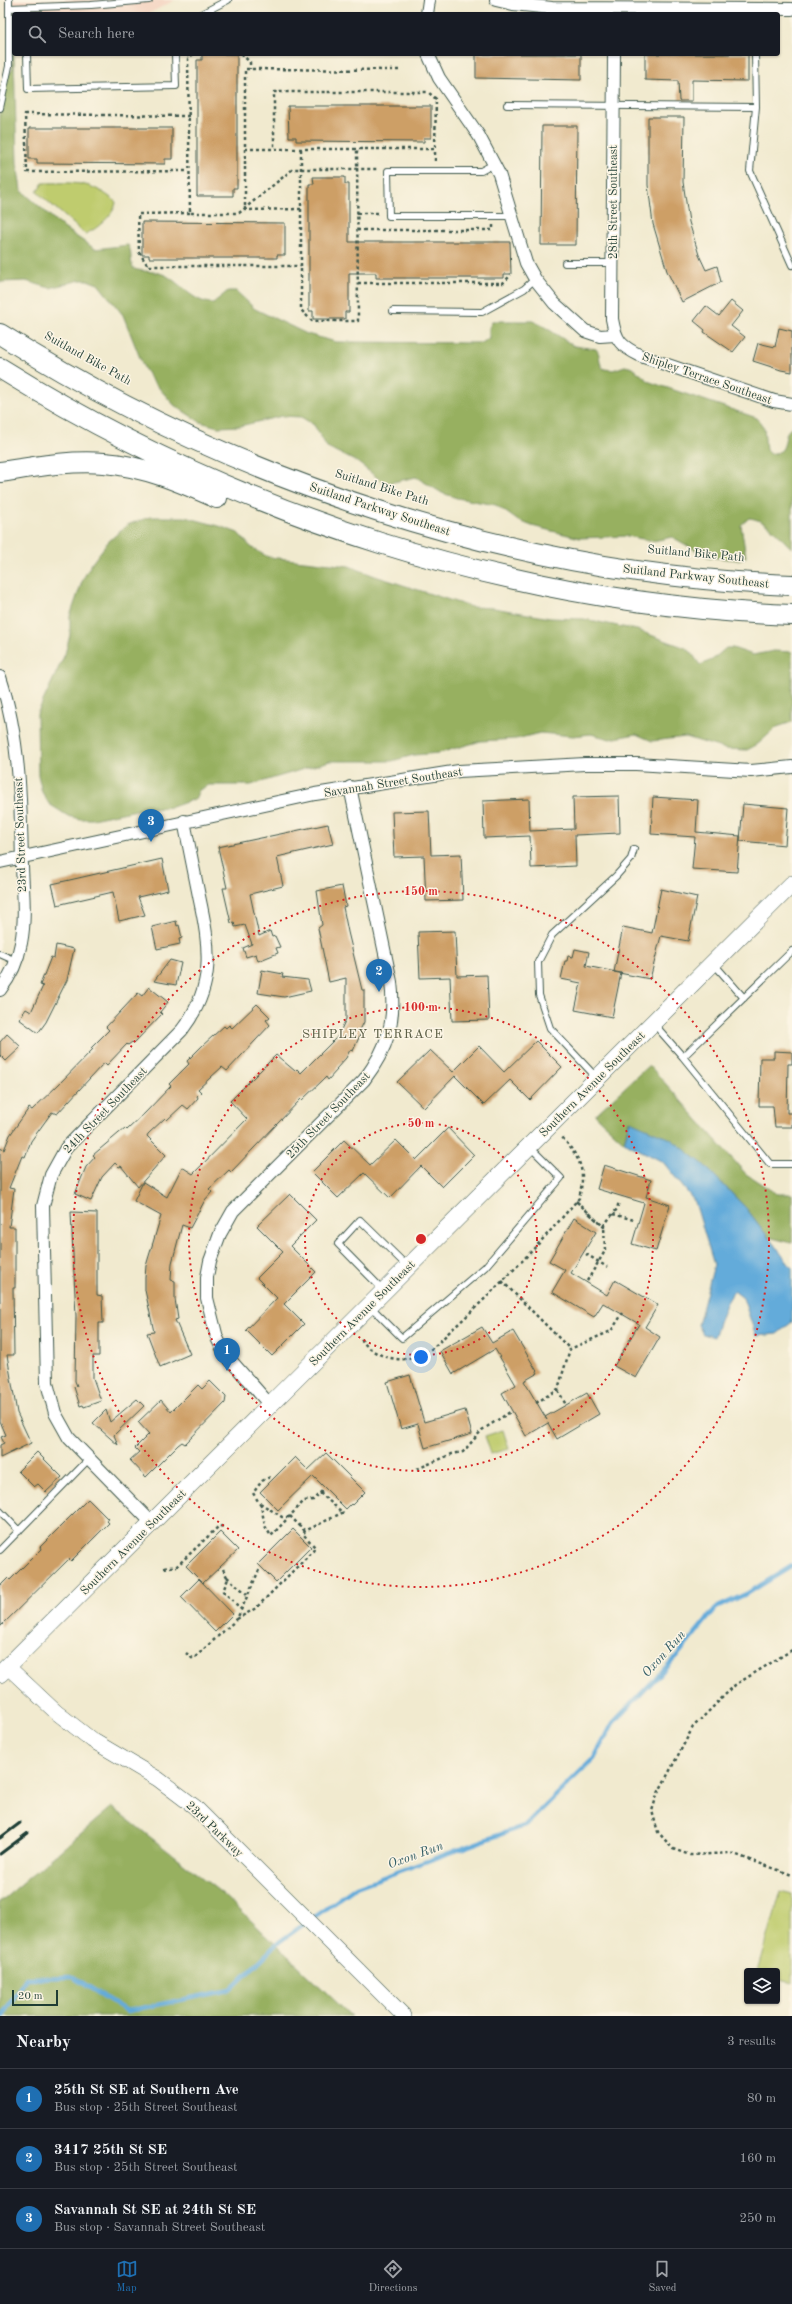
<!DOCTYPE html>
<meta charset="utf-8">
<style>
body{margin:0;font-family:"Old Standard TT",serif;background:#20242c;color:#f1f3f6}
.controls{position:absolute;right:12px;bottom:12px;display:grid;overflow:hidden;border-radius:4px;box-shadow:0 1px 3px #0004}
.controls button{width:36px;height:36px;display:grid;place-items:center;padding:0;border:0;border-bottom:1px solid #363941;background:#171b24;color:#f1f3f6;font:20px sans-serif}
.scale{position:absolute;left:12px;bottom:10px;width:46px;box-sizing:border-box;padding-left:4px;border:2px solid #1f3d34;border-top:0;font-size:11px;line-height:14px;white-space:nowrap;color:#1f3d34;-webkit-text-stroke:3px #fcf5e5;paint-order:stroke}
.you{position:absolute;left:421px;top:1357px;width:14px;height:14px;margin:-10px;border:3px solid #fff;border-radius:50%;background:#1a73e8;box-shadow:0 0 0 6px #1a73e833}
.badge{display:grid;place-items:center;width:26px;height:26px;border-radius:50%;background:#1f6fb2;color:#fff;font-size:13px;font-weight:700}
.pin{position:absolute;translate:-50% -33px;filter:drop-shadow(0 1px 2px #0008)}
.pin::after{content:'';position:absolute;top:21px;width:14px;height:12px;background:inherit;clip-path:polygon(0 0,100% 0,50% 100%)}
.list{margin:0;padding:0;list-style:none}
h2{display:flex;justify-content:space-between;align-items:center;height:52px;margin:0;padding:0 16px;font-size:17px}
h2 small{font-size:13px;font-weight:400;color:#9ea1a6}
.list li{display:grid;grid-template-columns:26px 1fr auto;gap:12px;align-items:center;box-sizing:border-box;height:60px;padding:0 16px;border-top:1px solid #363941}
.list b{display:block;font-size:15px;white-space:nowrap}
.list p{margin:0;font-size:13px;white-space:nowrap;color:#9ea1a6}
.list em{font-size:13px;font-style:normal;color:#9ea1a6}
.icon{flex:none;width:22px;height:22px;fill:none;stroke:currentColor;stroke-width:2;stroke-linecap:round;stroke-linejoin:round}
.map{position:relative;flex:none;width:792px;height:2016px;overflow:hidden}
.search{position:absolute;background:#171b24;box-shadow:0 1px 3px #0004;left:12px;right:12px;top:12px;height:44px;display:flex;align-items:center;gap:10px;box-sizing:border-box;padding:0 14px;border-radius:4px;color:#9ea1a6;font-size:15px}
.sheet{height:232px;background:#171b24}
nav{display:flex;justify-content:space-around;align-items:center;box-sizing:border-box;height:56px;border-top:1px solid #363941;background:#171b24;font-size:11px;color:#9ea1a6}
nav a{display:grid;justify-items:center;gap:2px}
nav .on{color:#1f6fb2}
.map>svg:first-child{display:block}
.built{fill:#f4d3c0}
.green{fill:#bfcc6e;stroke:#6f8451}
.forest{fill:#97b061;stroke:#5b764a}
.water{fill:#63abda;stroke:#417487}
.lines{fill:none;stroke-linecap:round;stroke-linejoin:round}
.stream{stroke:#63abda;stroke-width:4.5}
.building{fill:#cd9f66}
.service-casing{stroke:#3e574b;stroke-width:8}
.minor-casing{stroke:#3e574b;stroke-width:14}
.tertiary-casing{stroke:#3e574b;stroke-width:16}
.secondary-casing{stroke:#3e574b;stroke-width:18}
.trunk-casing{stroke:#3e574b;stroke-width:22}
.path{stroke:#3e574b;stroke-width:2.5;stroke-dasharray:3 3;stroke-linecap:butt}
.service{stroke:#fff;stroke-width:6}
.minor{stroke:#fff;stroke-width:12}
.tertiary{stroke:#fff;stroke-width:15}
.secondary{stroke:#fff;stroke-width:17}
.trunk{stroke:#fff;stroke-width:20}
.rail{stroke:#1f3d34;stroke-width:3}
.ring{fill:none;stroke:#d62828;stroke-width:2;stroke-dasharray:2 4}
.labels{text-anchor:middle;stroke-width:3;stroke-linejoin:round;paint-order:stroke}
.street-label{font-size:12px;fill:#1f3d34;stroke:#fcf5e5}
.neighbourhood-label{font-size:13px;letter-spacing:1px;fill:#5c5f46;stroke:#fcf5e5}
.water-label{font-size:13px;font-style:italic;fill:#335e66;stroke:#fcf5e5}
.centre{fill:#d62828;stroke:#fcf5e5;stroke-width:2}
.ring-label{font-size:12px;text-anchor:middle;font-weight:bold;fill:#d62828;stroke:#fcf5e5;stroke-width:3;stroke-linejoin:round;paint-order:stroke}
</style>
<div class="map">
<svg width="792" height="2016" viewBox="0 0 792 2016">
<rect width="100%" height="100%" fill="#fcf5e5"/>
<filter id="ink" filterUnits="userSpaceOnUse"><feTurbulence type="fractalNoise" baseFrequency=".025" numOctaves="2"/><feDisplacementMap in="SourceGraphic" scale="8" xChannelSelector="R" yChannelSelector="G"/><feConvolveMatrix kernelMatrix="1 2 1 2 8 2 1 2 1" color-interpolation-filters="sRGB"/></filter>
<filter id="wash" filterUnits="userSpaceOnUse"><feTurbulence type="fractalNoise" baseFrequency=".012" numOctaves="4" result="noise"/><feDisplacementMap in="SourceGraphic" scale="16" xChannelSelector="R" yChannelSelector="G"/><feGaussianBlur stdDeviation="0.9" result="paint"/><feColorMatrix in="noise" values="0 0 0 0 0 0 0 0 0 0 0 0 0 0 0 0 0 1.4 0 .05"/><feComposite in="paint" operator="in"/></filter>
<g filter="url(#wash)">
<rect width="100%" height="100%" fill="#f1eacf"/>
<path class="built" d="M5,0H175L148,14H14V21H7Z"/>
<path class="green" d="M43,183C75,183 90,180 116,202C115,214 96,230 85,234L37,192Z
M503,1430L509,1449L491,1454L485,1436Z
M781,1891L792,1894V1982L777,1978V1971H758Z"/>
<path class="forest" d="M11,47L14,57L17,163L21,190L65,229L95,249L128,245C133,253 129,262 134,269C144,272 156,271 165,275C181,283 193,303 213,303L228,291H236L255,309L307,334L336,342L482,343L489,338V328L492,321H533L545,327L574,346L596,349C602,356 597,363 604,369L613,370L625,366L633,368L650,382L757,418L764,428L766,450L771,454C792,453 780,432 792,428V549C779,536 768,520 749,518L741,525L746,557L738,560L708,557L672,537L653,541L627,536L580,538L532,526L517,520L496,505L457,498L442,493L416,477L389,483L383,482L357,462L327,447L314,425L301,417L282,416L240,426L218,427L200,422L174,405L151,379L144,368L123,315L98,284L87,280H80L50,288L26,281L0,282V103L4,83L13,67Z
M150,517H185L219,526L238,533L251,547L268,557L349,566L375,576L471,607L494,608L550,618L584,619L637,630L686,648L691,652L700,665L712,660L726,648H733L753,655L774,651L792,652V722L777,727L758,744L747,750L725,749L686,737L652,741L636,734L610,739L591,734L573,736L540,733L516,739L481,741L439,753L414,755L392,761H330L251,785H209L199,790L195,799L172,807L137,810L92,819H80L68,816L49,804L42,792L38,775L37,714L65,654L70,635V616L83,579L92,563L108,542L127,525Z
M649,1065L746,1174L777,1194H792V1243L768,1237L746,1208L703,1164L629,1121L624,1142L595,1115Z
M112,1807L224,1895L351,2016H0V1902Z"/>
<path class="water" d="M630,1121L671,1139L703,1164L746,1208L792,1268V1322L777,1334L756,1336L743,1298L734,1291L726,1304L714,1337L703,1334L698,1325L714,1265L695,1202L663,1162L624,1142Z"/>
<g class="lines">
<path class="stream" d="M2,2016L26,1978L73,1977L127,2011L230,1990L279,1942L356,1887L526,1825L594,1758L613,1723L676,1657L716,1608L748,1593L792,1566"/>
</g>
<g id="blocks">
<path class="building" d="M202,54H237V188H233V196H197V60H202Z
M476,54H581V80L476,78Z
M645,54H748V81L692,80V101H679L678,81L645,80Z
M288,106H431V138H424V142L296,141V137H289Z
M648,117H684L683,182L689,222L699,255L706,270L717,266L721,282L682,302L667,271L653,224L648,185Z
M542,126H577L576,245H541Z
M29,128H172V159H165V164L37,163V159H29Z
M313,177H345V184H349V242H510L511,274H504V278H376V273H349V312H345V319H313V311H309V184H314Z
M142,222L285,223V255H277V258H149V255H142Z
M731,301L743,311L731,326L745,337L733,352L704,332L705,330L694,321L706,306L719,316Z
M779,328L792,331V372L781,370L753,361L758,343L775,347Z
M619,796L620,833L575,835L576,866L531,868L530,836L484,838L483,801L529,799L530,831L574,829L573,797Z
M653,797L698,800L696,832L740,836L737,872L692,869L695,837L651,834Z
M743,804L788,808L785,845L740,841Z
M429,811L431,855L461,854L463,900L426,901L424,856L394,857L392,812Z
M328,824L333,844L277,857L283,886L250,894L259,936L270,931L272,937L275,936L280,947L276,948L278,953L258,961L256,954L246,957L243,948L252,944L245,925L235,927L234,922L231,923L223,888H227L218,847Z
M162,859L168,890L138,897L145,915L119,921L113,892L57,905L52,884Z
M342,886L346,906L343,907L348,932L362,990H364V1022L359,1032L361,1033L353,1051L350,1050L346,1058L336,1069L337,1070L328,1080L326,1077L323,1080L302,1100L301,1099L231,1172L229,1170L209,1189L212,1192L205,1200L190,1228L182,1225L172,1263L171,1280L175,1281V1299L178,1319L175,1320L190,1354L160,1367L147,1333L154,1332L145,1290V1278L146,1266L161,1216L134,1201L143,1182L167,1197L182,1167L193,1174L247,1119L230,1101L276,1055L295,1071L297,1069L301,1073L338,1036L346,1019V978L329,982L318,928L322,925L317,891Z
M661,889L697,897L688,941L661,936L650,979L614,972L623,927L652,933Z
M176,921L177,926L179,925L182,938L179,939L180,944L157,949L152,927Z
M455,931L457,976L487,975L489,1020L452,1021L450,977L420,978L418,932Z
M56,945L74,949L67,980L46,1022L38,1033L19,1019L26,1009L31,1012L43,986L40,985L51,957L54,958Z
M575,949L589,952L586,966L621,973L612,1017L575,1010L581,983L561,979L565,961H567L568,956L573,957Z
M170,960L181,963L176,985L154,981Z
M262,970L283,974L282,977L308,980L311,991L284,997L258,993Z
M149,987L168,1002L160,1012L162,1014L134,1043L132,1042L128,1045L127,1044L107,1065L105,1063L101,1066L57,1114L52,1112L31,1141L25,1157L22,1156L9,1188L14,1189L9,1227H15V1288H13L14,1355H7L17,1413L31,1443L0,1458V1445L4,1443L1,1437L6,1435L0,1421V1148L4,1150L10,1135L29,1108L32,1110L59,1084L93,1049L91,1048L109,1030L106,1027L138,993L142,996Z
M257,1004L270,1017L266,1020L270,1025L227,1071L222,1067L198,1089L201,1092L197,1096L198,1098L188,1109L183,1105L167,1120L165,1118L148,1134L147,1136L166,1155L138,1187L121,1166L119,1167L115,1163L102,1177L91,1201L75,1194L86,1167L95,1157L93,1155L125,1128L127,1130L145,1113L171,1086L169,1084L189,1064L187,1061L202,1046L224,1026L226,1028L229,1025L232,1028Z
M7,1034L21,1047L6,1061L0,1055V1042Z
M536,1041L562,1067L530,1100L510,1080L484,1105L455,1076L424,1108L397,1082L430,1050L453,1072L479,1046L504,1072Z
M774,1051L792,1052V1064H788L787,1113H792V1127H775L773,1106H759L760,1058H774Z
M448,1128L474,1155L442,1187L421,1166L390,1198L364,1173L338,1198L312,1172L344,1140L370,1165L396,1140L416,1160Z
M604,1165L651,1180L646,1197L670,1205L656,1251L632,1244L644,1203L597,1189Z
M290,1194L316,1220L290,1246L316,1272L284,1304L304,1324L272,1356L246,1330L277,1298L257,1278L283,1252L257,1226Z
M71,1212L97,1213V1295L102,1296L103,1323H99V1356H93V1378L101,1401L84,1407L83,1405L80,1406L74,1387L77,1386L75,1381L76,1316Z
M574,1218L596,1232L571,1273L607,1295L615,1280L658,1305L645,1327L660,1337L636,1378L614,1366L639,1324L603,1303L594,1317L552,1292L565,1270L549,1261Z
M482,1327L492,1343L513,1331L538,1373L524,1381L547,1420L545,1417L587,1393L599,1414L557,1439L548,1423L526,1436L502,1393L516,1385L495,1349L453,1374L440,1351Z
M410,1375L424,1422L465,1410L472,1434L425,1448L418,1424L401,1429L387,1382Z
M210,1381L226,1397L225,1403L185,1444L182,1442L178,1445L146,1477L130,1460L139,1452L135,1448L149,1434L138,1422L161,1400L171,1412L198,1385L202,1389Z
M137,1399L144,1406L114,1435L118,1445L93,1423L106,1410L110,1422Z
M37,1452L62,1477L46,1492L38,1484L34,1487L18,1471Z
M326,1453L365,1492L352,1505L351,1504L346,1509L313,1476L278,1510L260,1492L295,1457L308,1470Z
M88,1499L108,1519L107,1521L109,1523L71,1561L69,1559L0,1627V1586L8,1578L10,1580L41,1549L40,1547Z
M293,1529L311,1547L276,1582L258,1564Z
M220,1532L238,1550L203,1583L186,1566Z
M199,1579L233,1614L215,1632L181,1597Z"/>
</g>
</g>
<g filter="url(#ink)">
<use href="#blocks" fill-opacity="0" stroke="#3e574b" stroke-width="1"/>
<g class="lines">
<defs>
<path id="service" d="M9,0V8L91,5L149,0
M201,14L228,0
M27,54L28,89L176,86L175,54
M755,54L756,107L750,171L792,265
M507,105L756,107
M0,108L9,66V8
M494,164L481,171H388L389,216H512
M565,263H613
M393,311L482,312L524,289L535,279
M0,954L16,961
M714,964L744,998
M654,1024L683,1057L770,1164H792
M683,1057L792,951
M596,1077L550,1028L539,995L538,962L552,935L616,876L631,859L634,849
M383,1290L338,1244L360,1220L407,1266
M371,1307L402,1338L485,1267L561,1178L530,1147
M0,1511L19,1531
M0,1550L89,1459"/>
<path id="minor" d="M496,0L513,4L552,8L792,9
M427,14L429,0
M428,54L439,78L479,136L499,174L526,263L535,279L554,303L585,331L600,336L615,335
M614,54L612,319C616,342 621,346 641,356L774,401L792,404
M0,677C20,738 21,803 22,867C23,892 26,918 21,943C18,960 11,976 0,990
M0,862L315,794L459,771L585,764H636L751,771L792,767
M270,1405L225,1354L217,1338L207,1298V1277L210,1261L220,1234L233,1211L364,1080C388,1048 396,1022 391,982L350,787
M152,1523L69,1438L55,1413L47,1383L43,1206L51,1175L66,1148L182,1030C216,986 210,947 199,896C194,871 189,846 184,821"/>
<path id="tertiary" d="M7,1666L56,1712L92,1740L158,1779L195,1807L404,2016"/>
<path id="secondary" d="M0,1674L792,884"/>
<path id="trunk" d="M0,334C234,482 515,575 792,585
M0,368C238,516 511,604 792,615
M0,472C34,467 69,460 104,463C144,466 181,482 217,498"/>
</defs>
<use href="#service" class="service-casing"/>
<use href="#minor" class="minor-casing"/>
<use href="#tertiary" class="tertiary-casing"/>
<use href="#secondary" class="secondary-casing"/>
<use href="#trunk" class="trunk-casing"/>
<path class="path" d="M193,54L188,59L190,213H239L293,169H378
M241,54L250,62V69
M189,116L25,114L27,172L189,171
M245,149H435L436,99L428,92H274V148
M301,149V310L312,321H358L357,149
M435,161V149
M301,209L245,210V69L399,70
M190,213L138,214L139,252L148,266H301
M357,213H379
M357,230H493V225
M358,283H503L511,275
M576,1201L604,1227L576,1201
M613,1214L634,1220
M586,1254L607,1267
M502,1281L570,1349
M587,1281L605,1251L604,1225L617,1209L619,1201
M361,1339C373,1358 404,1365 424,1354C435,1348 446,1334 456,1326C499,1286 541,1243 579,1198C586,1169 581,1160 562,1137
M558,1390L566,1405
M536,1403L558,1389L570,1349L611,1331L623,1313
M417,1469L452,1454L463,1452L482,1430L510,1412
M270,1477L262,1481L253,1493L261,1506L265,1526L271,1536L304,1501L313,1500L322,1491
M320,1493L343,1513
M260,1503L282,1517H289
M290,1516L305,1531
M164,1568L177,1566L219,1526L225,1527
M223,1569L228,1579L223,1591L241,1609
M227,1577L248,1595
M237,1619L256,1608L313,1551L315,1547L303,1534L305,1531L346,1511
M792,1650L735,1685L693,1727L657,1795L652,1811L658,1832L673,1849L690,1855L731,1853L792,1875
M186,1653L193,1659L237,1619L259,1570"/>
<use href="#service" class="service"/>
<use href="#minor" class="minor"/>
<use href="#tertiary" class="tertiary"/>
<use href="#secondary" class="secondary"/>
<use href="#trunk" class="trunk"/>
<path class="rail" d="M0,1838L20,1823
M0,1854L28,1833"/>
</g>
</g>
<g class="ring">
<circle cx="421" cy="1239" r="116"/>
<circle cx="421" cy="1239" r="232"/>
<circle cx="421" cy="1239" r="348"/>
</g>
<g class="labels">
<g class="street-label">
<text transform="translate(613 202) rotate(-90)" y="4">28th Street Southeast</text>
<text transform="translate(88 358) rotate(29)" y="4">Suitland Bike Path</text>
<text transform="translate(707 378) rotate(19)" y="4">Shipley Terrace Southeast</text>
<text transform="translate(382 487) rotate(17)" y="4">Suitland Bike Path</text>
<text transform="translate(380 509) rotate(18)" y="4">Suitland Parkway Southeast</text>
<text transform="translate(696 553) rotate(5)" y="4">Suitland Bike Path</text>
<text transform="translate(696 576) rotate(6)" y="4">Suitland Parkway Southeast</text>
<text transform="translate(393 782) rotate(-9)" y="4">Savannah Street Southeast</text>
<text transform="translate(20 835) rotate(-92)" y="4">23rd Street Southeast</text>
<text transform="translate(592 1084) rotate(-45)" y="4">Southern Avenue Southeast</text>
<text transform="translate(105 1110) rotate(-46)" y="4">24th Street Southeast</text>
<text transform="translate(328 1115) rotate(-46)" y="4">25th Street Southeast</text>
<text transform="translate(362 1313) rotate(-45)" y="4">Southern Avenue Southeast</text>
<text transform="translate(133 1542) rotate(-45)" y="4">Southern Avenue Southeast</text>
<text transform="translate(215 1829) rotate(44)" y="4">23rd Parkway</text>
</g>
<g class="neighbourhood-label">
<text x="373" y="1038">SHIPLEY TERRACE</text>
</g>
<g class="water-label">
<text transform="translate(663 1653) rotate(-48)" y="5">Oxon Run</text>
<text transform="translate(415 1854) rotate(-20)" y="5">Oxon Run</text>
</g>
</g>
<circle cx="421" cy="1239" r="6" class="centre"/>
<g class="ring-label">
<text x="421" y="895">150 m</text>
<text x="421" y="1011">100 m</text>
<text x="421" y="1127">50 m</text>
</g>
</svg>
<div class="controls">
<button><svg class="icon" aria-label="layers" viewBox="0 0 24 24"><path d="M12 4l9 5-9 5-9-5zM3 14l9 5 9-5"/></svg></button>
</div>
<div class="scale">20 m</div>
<div class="you"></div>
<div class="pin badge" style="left:227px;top:1371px">1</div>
<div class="pin badge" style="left:379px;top:992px">2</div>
<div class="pin badge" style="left:151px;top:842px">3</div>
<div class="search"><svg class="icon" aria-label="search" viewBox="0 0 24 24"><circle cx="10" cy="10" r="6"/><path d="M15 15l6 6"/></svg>Search here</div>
</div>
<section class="sheet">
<h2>Nearby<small>3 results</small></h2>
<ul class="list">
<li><span class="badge">1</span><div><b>25th St SE at Southern Ave</b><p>Bus stop · 25th Street Southeast</p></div><em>80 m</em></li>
<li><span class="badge">2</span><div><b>3417 25th St SE</b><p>Bus stop · 25th Street Southeast</p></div><em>160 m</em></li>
<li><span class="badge">3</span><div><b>Savannah St SE at 24th St SE</b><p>Bus stop · Savannah Street Southeast</p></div><em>250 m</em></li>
</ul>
</section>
<nav>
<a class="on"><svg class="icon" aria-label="map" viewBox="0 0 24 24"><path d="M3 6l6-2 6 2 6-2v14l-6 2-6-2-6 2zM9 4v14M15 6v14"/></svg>Map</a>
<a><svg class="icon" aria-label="directions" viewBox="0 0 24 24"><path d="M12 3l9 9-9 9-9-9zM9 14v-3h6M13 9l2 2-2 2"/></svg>Directions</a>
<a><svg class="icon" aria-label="saved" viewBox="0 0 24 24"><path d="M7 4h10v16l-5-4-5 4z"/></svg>Saved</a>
</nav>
